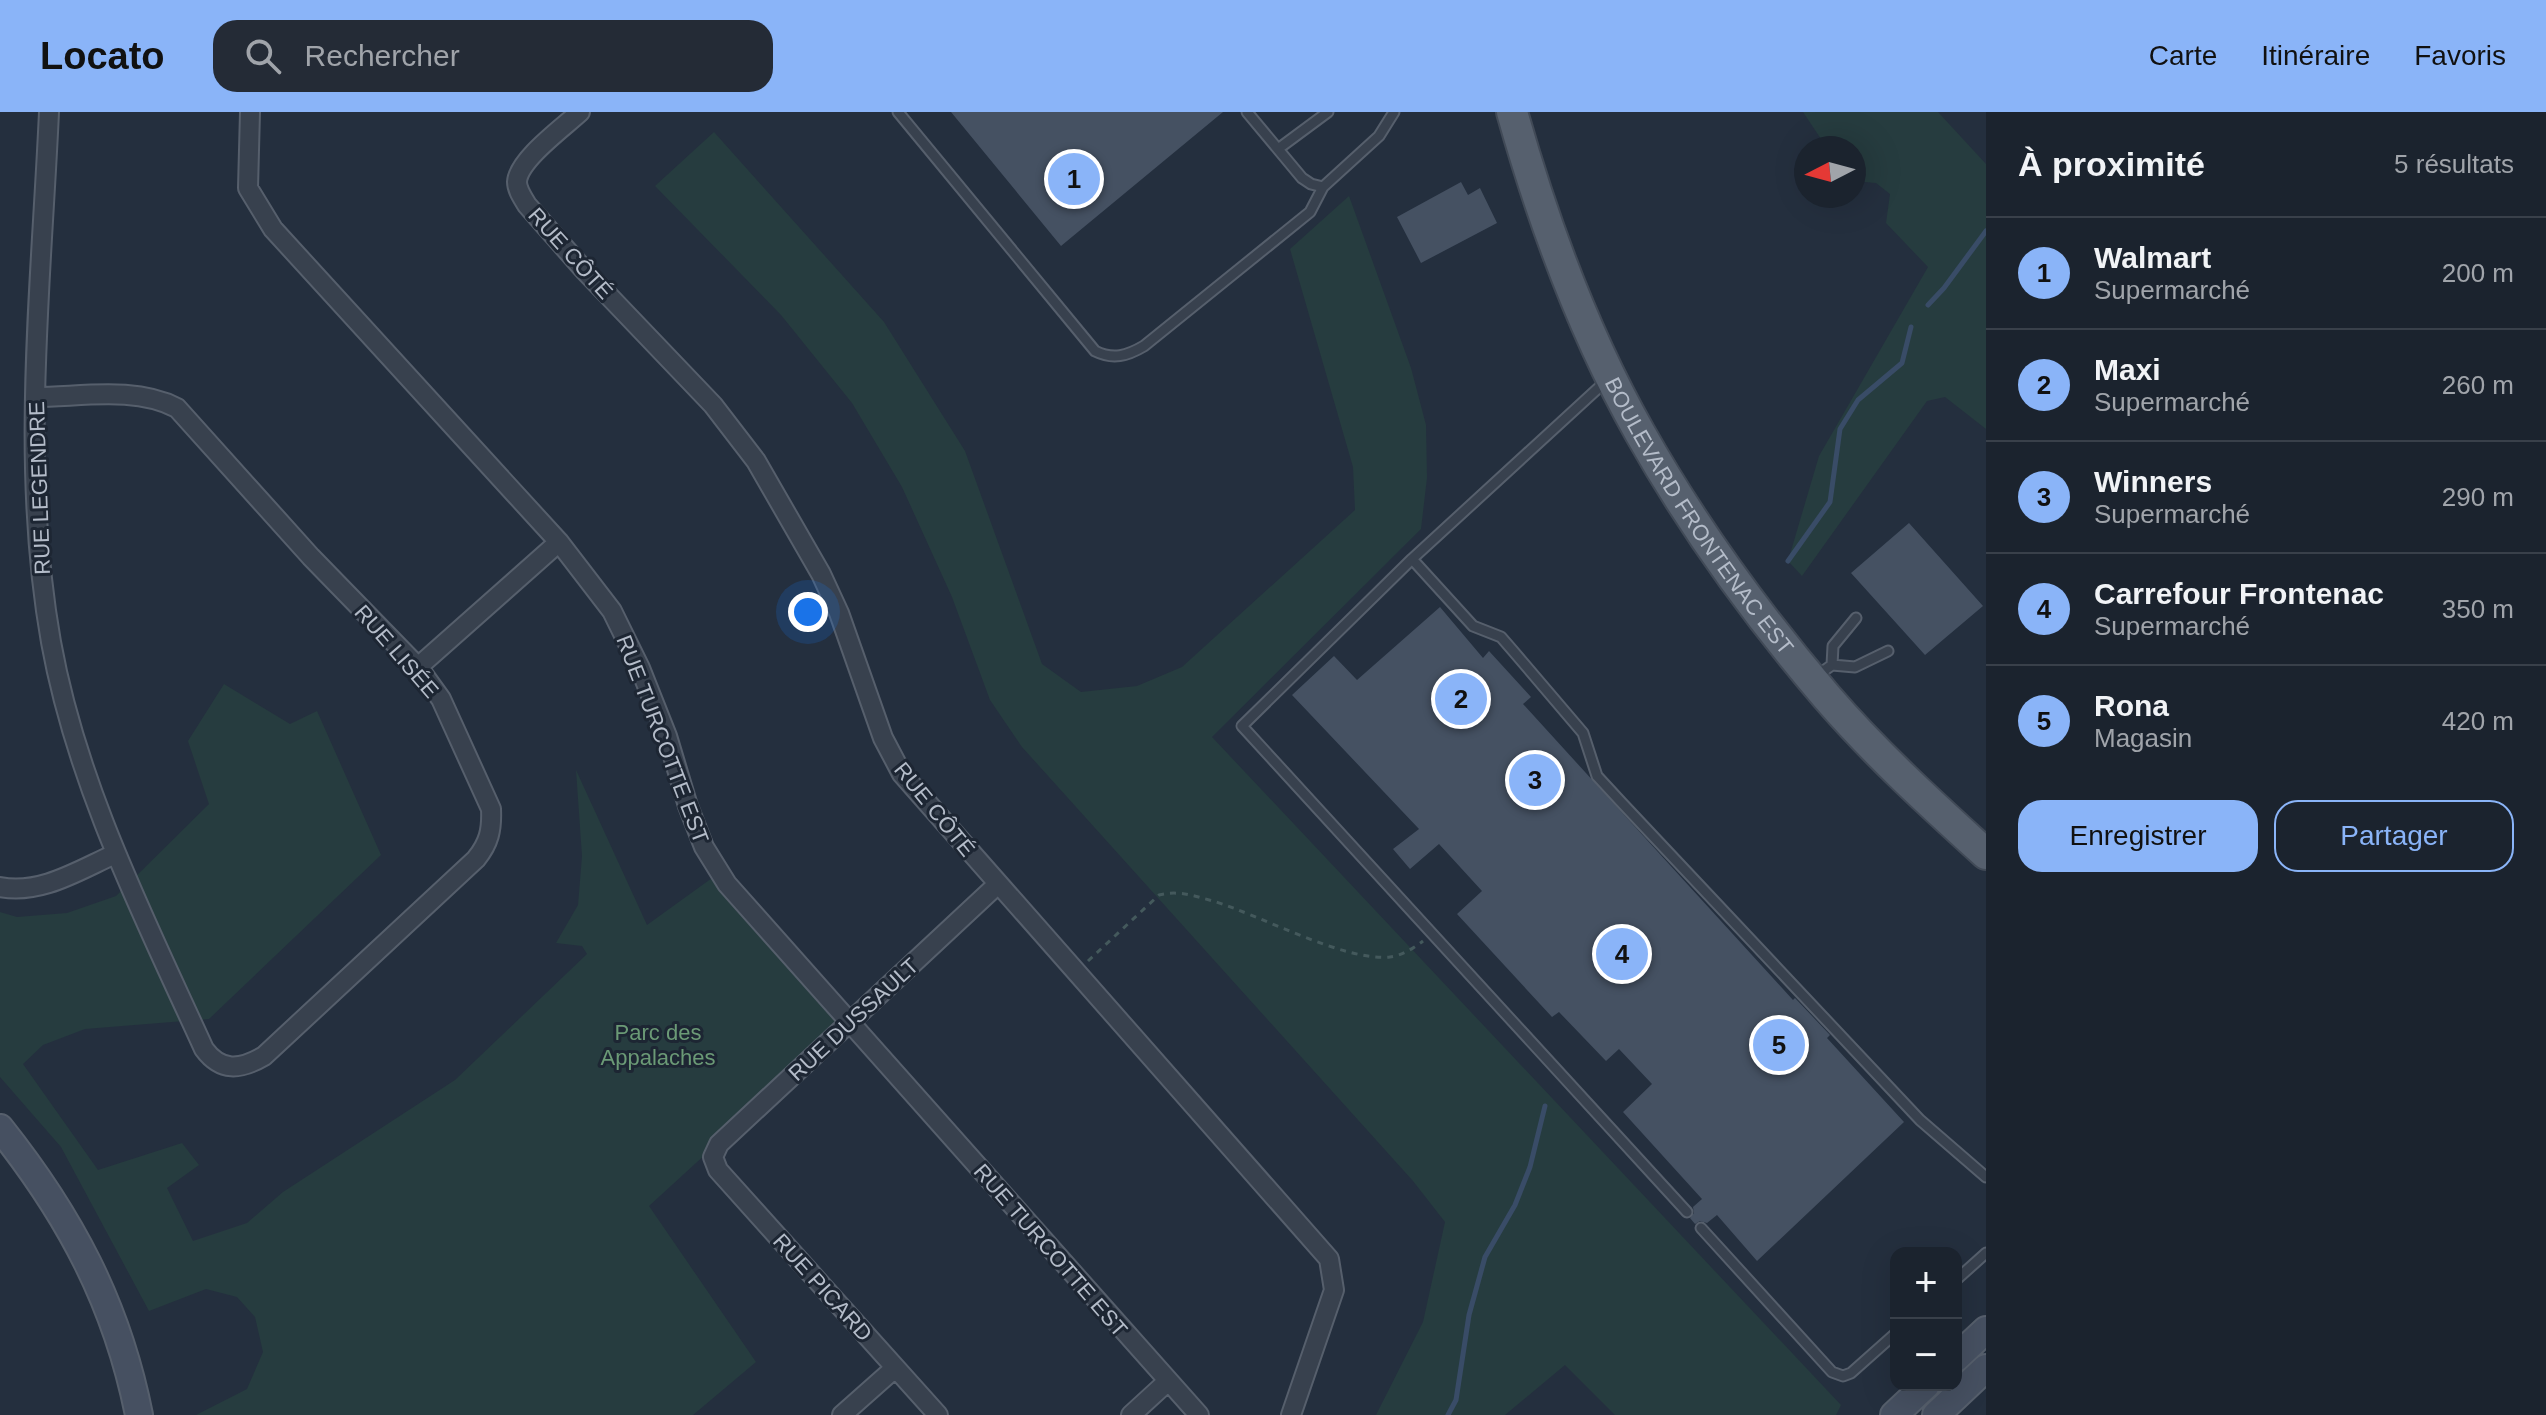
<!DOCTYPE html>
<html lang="fr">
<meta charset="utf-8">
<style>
body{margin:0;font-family:Helvetica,sans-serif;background:#242b36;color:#f1f3f6}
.controls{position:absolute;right:24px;bottom:24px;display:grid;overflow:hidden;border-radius:16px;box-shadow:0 8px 32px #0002}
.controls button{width:72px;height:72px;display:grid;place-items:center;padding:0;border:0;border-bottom:2px solid #39404a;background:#1b232e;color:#f1f3f6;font:40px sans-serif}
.compass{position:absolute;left:1794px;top:24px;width:72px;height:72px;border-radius:50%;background:#1b232e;box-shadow:0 8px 32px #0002;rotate:264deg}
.you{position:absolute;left:808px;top:500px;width:28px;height:28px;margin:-20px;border:6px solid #fff;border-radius:50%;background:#1a73e8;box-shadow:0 0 0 12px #1a73e833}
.badge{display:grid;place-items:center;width:52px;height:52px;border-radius:50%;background:#8ab4f8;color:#111;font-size:26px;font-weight:700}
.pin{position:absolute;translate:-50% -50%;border:4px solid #fff;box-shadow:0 2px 8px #0006}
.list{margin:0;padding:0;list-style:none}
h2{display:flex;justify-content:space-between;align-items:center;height:104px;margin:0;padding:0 32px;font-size:34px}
h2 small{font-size:26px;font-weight:400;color:#a0a4aa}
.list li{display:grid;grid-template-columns:52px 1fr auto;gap:24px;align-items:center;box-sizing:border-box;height:112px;padding:0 32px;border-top:2px solid #39404a}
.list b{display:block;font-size:30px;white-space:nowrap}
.list p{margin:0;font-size:26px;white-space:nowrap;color:#a0a4aa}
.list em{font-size:26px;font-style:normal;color:#a0a4aa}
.actions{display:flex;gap:16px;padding:24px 32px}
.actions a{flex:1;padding:18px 0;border:2px solid #8ab4f8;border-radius:24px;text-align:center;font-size:28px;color:#8ab4f8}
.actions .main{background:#8ab4f8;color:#111}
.icon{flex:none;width:44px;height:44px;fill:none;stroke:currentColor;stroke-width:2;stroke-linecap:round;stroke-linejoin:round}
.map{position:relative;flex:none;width:1986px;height:1303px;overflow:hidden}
header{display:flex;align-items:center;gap:48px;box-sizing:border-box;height:112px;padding:0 40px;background:#8ab4f8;color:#111}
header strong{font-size:38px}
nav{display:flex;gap:44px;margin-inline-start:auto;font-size:28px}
.search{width:560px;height:72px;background:#242b36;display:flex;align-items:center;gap:20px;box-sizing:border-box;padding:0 28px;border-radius:24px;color:#a0a4aa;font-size:30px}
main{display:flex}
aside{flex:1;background:#1b232e}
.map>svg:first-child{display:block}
.green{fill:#263c3f}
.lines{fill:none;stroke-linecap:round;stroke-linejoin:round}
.stream{stroke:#394c67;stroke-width:5}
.building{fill:#455162}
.lane-casing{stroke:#565f6c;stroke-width:13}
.street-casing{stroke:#565f6c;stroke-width:22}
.secondary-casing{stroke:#565f6c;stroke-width:30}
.primary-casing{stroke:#414a57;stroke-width:34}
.path{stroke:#44595c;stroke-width:3;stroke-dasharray:6 6;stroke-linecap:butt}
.lane{stroke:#38414e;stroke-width:9}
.street{stroke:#38414e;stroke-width:18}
.secondary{stroke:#465061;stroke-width:26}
.primary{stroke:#56606e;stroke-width:30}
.labels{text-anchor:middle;stroke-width:6;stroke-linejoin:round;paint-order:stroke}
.street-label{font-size:22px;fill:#b4bcc9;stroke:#1d2633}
.park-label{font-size:22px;fill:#6b9a76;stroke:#1d2633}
</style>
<header>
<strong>Locato</strong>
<div class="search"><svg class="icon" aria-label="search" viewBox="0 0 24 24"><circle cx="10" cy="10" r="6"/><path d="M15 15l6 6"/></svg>Rechercher</div>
<nav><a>Carte</a><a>Itinéraire</a><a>Favoris</a></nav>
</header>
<main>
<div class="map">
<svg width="1986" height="1303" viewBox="0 0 1986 1303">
<rect width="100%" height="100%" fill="#242f3e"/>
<path class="green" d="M1803,0H1938L1986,52V317L1945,285L1927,289L1802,464L1788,449L1819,344L1928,155L1886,111L1890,82L1876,71L1854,69V36H1827Z
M714,20L884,210L965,339L1042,552L1081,580L1137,574L1182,555L1355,398L1353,355L1290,137L1349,84L1411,256L1426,313L1427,366L1421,417L1212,625L1841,1293L1836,1303H1615L1565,1253L1505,1303H1376L1423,1210L1445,1110L1413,1069L1022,635L990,588L952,485L902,375L852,291L781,203L655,74Z
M224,572L290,612L317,599L381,743L209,907L85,917L43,933L23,952L98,1058L182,1031L199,1053L167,1076L193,1129L247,1111L283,1080L455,968L587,842L582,834L556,831L578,793L582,744L576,658L647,813L719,761L851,909L649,1094L756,1250L693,1303H196L247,1277L263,1240L255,1205L237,1185L206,1177L149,1199L61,1035L0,965V800L17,805L67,801L116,784L209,692L188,629Z"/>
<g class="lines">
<path class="stream" d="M1928,193L1944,176L1986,119
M1788,449L1830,390L1840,317L1858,288L1902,251L1911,215
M1448,1303L1456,1288L1469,1203L1485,1145L1515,1093L1530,1055L1545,994"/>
</g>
<path class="building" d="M951,0H1223L1061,134Z
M1461,70L1468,83L1480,76L1497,111L1421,151L1397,105Z
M1909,411L1983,494L1925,543L1851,461Z
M1440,495L1483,546L1489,539L1531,585L1523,592L1793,888L1795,886L1830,923L1827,926L1904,1010L1757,1149L1717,1103L1707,1111L1700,1109L1695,1112L1690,1106L1694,1101L1693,1095L1702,1087L1623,1000L1652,972L1619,937L1606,949L1559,900L1552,905L1457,802L1482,779L1439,732L1410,757L1393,737L1419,717L1292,583L1334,544L1357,568Z"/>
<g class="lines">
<defs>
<path id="lane" d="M898,0L1095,239C1113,248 1127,244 1144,234L1310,100L1323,75L1379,24L1394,0
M1247,0L1302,66L1311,72L1323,75
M1278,37L1328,0
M1606,269L1412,447L1242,614L1687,1100
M1412,447L1473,514L1501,525L1514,540L1583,621L1597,664L1621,690L1920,1008L1986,1065
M1832,553L1833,534L1856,506
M1815,565L1832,553L1855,555L1888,539
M1701,1116L1832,1260L1843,1264L1851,1261L1896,1221
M1956,1168L1986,1141"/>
<path id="street" d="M250,0L248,76L273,117L559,430L612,499L640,556L667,624L688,694L704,735L727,772L1199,1303
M580,0C564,15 518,48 517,70C517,78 523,86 527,93L585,159L713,293L756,349L821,462L839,501L883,626L902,662L1329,1147L1334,1178L1291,1303
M35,285C80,285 135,274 177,296L311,445L418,555L441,587L491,697C492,718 489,731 476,747L264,944C240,958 221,960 204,937C144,805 77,674 51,530C20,355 41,176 49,0
M418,555L559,430
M0,775C41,783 79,758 115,742
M842,1303L895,1256
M938,1303L718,1058L713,1045L719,1032L998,772
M1131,1303L1167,1270"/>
<path id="secondary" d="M0,1016C70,1104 117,1192 139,1303
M1956,1246L1986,1218
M1894,1303L1926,1273
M1936,1303L1986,1256"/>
<g id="primary">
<path id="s1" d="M1512,0C1543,110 1584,222 1640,321C1693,415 1756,502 1826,584C1875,641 1931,692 1986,742"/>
</g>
</defs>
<use href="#lane" class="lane-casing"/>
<use href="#street" class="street-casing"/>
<use href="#secondary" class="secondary-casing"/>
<use href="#primary" class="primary-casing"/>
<path class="path" d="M1088,849L1159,783C1179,778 1194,784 1213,789C1260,803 1345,850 1390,845C1401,844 1414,836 1423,829"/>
<use href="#lane" class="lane"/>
<use href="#street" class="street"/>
<use href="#secondary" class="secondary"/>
<use href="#primary" class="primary"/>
</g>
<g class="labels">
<g class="street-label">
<text transform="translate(571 141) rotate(48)" y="8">RUE CÔTÉ</text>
<text transform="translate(39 376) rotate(-92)" y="8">RUE LEGENDRE</text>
<text dy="8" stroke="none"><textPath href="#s1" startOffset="448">BOULEVARD FRONTENAC EST</textPath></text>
<text transform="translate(397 539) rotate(49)" y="8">RUE LISÉE</text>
<text transform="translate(663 627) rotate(69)" y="8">RUE TURCOTTE EST</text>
<text transform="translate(935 697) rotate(51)" y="8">RUE CÔTÉ</text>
<text transform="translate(853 907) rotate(-43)" y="8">RUE DUSSAULT</text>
<text transform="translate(1051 1138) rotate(49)" y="8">RUE TURCOTTE EST</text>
<text transform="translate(823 1175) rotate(48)" y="8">RUE PICARD</text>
</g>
<g class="park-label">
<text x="658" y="928">Parc des<tspan x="658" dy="25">Appalaches</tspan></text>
</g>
</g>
</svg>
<div class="controls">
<button>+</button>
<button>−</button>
</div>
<svg class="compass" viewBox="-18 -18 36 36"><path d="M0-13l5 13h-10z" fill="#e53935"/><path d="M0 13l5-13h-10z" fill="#a0a4aa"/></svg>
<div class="you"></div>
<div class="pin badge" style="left:1074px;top:67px">1</div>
<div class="pin badge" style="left:1461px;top:587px">2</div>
<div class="pin badge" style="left:1535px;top:668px">3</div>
<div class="pin badge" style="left:1622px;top:842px">4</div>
<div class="pin badge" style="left:1779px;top:933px">5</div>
</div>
<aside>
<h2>À proximité<small>5 résultats</small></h2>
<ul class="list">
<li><span class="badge">1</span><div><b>Walmart</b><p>Supermarché</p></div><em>200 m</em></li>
<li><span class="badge">2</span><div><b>Maxi</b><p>Supermarché</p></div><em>260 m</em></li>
<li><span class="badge">3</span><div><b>Winners</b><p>Supermarché</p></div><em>290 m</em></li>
<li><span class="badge">4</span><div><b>Carrefour Frontenac</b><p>Supermarché</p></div><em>350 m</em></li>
<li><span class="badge">5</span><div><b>Rona</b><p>Magasin</p></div><em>420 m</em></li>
</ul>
<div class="actions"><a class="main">Enregistrer</a><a>Partager</a></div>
</aside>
</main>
